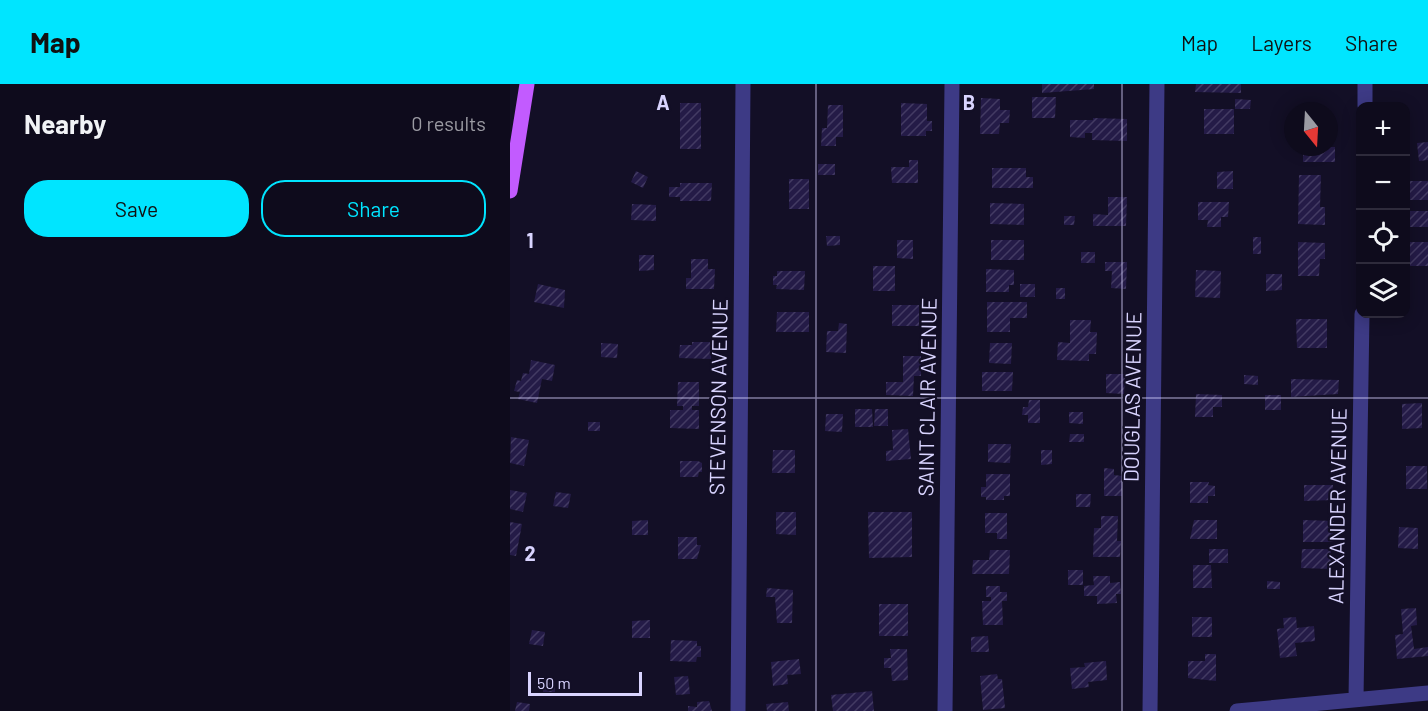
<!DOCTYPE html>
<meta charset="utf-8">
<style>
body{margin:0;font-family:Barlow,sans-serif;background:#171425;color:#f1f3f6}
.controls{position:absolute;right:18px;top:18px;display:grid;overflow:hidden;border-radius:12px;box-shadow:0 3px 15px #0003}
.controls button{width:54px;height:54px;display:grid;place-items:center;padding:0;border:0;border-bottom:2px solid #2e2b3b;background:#0e0b1c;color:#f1f3f6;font:30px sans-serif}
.compass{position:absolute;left:774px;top:18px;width:54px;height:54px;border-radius:50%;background:#0e0b1c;box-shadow:0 3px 15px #0003;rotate:162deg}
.scale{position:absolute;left:18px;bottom:15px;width:114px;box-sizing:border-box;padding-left:6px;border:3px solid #d9d4ff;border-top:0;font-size:16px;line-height:21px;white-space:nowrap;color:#d9d4ff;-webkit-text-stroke:4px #130f26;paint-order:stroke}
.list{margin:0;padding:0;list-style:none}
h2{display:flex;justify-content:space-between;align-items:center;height:78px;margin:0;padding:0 24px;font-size:26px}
h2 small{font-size:20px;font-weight:400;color:#9b9ba3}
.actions{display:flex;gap:12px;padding:18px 24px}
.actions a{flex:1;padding:14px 0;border:2px solid #00e5ff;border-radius:24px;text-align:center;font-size:21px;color:#00e5ff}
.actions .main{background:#00e5ff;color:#111}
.icon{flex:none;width:33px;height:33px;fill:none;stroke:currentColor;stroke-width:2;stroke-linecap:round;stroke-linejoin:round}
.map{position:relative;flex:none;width:918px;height:627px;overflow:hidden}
header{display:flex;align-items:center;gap:36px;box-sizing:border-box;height:84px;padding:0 30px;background:#00e5ff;color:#111}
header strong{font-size:28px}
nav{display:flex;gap:33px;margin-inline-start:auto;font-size:21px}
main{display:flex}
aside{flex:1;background:#0e0b1c}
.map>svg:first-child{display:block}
.building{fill:url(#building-hatch)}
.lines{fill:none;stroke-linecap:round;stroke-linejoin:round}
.minor{stroke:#3d3a85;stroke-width:15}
.primary{stroke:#c25bff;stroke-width:15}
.grid{fill:none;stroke:#d9d4ff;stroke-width:1.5;stroke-opacity:0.55}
.labels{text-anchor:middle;stroke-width:4.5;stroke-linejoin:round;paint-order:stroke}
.street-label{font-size:21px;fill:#d9d4ff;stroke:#130f26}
.grid-label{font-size:20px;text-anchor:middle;font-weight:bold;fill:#d9d4ff;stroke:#130f26;stroke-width:4.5;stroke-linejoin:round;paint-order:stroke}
</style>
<header>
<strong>Map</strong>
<nav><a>Map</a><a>Layers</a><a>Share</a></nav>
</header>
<main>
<aside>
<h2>Nearby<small>0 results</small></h2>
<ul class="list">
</ul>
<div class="actions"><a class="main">Save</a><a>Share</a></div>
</aside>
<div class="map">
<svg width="918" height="627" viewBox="0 0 918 627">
<defs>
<pattern id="building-hatch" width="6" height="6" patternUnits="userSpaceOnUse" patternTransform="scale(1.5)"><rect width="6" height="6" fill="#241b47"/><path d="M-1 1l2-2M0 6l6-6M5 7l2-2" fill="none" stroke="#433b63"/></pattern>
</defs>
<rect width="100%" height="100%" fill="#130f26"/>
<path class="building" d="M532,0H584V5L532,9Z
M686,0H731V9L685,8Z
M522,13H546L545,34H522Z
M471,14L490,15V26H500L499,39H490L489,50H470Z
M725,15L741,16L740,25H725Z
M170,19H191V65H170Z
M391,19L417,20V37H422V47H416V52H391Z
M318,21H333V53H326V62H311L312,44H317Z
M694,25H724V50H694Z
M583,34L617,35V57L582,56V49H575V54L560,53V36H583Z
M918,58V76L909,77L907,59Z
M793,63H825V78H793Z
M399,76H408V99H382L381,83H399Z
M308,80H325V91H308Z
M482,84H516V93H523V104H482Z
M126,87L138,93L133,104L121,98Z
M723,87V105H707V88Z
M789,91H811L810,123H815V141L788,140Z
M279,95H299V125H279Z
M896,97H918V116H896Z
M170,99H202L201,117H170V113H159V103H170Z
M598,113H617L616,142H583V130L598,131Z
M688,118H719L718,133H711V143H697L698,136H688Z
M480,119L514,120V141L480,140Z
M122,120L146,121V137L121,136Z
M896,127H918V143H896Z
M554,132H565L564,141H554Z
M316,152H330V161L317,162Z
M743,153H751V170H743Z
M387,156H403V175L387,174Z
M481,156H514V176H481Z
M788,158L815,159V175H810L809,192H788Z
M900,158H918V182H900Z
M571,168H585V179H571Z
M129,171H144V186L129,187Z
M181,175H198V185H205L204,205H176V194H181Z
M595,178H617L616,205L601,204L602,187H595Z
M363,182H385V207H363Z
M476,185L504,186V201H499V208H476Z
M686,186L711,187L710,214L685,213Z
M267,187H295L294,206L266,205L267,201H263V192H267Z
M756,190H772V206L756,207Z
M28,200L55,206L54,224L24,218Z
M510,200H525V213H510Z
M546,204H555V215H546Z
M477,218H517V234H500V248H477Z
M382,221H409V242H382Z
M267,228H299V248H266Z
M786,235H817V264H787Z
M560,236H581L580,248H587L586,270H579V277L547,276L548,258L560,259Z
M329,239L337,240L336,269L316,268L317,247H328Z
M182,258H202L201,275L169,274L170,261H182Z
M91,259L108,260L107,274L91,273Z
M480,259H502L501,280L479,279Z
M393,272H411V292H404L403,312L376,311V298H393Z
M21,276L45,281L42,297L32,295L27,319L8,315L10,308L4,307L7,296L11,297L13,289L19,290Z
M472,288H503L502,307H472Z
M596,290H615L614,310L596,309Z
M734,291L748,292V301L734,300Z
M781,295L829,296L828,310L781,313Z
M168,298H189V322H182V326H189V345L160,344V326H173V322H167Z
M686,310L712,311V323H703V333H685Z
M755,311H771V326H755Z
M519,316H530V339H518V331H512L513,323H518Z
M912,319V344L892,345V320Z
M345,325H362L363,343H345Z
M365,325H378V342H364Z
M559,328H573V340L559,339Z
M316,330H333L332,348L315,347Z
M78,338H90V347H78Z
M398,345L401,375L376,377V367L383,366L382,346Z
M560,350H574V358H559Z
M1,353L19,356L14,382L0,379Z
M478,360H501L500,379L478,378Z
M263,366H285V389H262Z
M531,366H542V380L531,381Z
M170,377H188L192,379V388H189L188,393H170Z
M896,382H917V405H896Z
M594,384L604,385V391L612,392V412H594Z
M476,390H500V412H494V416H476V413H471V403H476Z
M680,398H699L698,401L705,402V412H698V419H680Z
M794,401H823V416L794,417Z
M0,406L17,409L13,428L0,425Z
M46,408L61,410L58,424L43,422Z
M566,410H581L580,423H566Z
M266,428H286V451L266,450Z
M358,428H402V473L359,474Z
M475,429H497V455H487V449H475Z
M591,432H608L607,457H611L610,473H583L584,444H591Z
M138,436V451H122V437Z
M684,436H707V455H680Z
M793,436L824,437L823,458H793Z
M0,438L12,440L6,472L0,471Z
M889,443L908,444V465L888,464Z
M168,453H187V461H191L187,475H168Z
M699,465H718V479H699Z
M792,465H821V485L791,484Z
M480,466H500L499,490H462L463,476H479Z
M683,481H701L702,504H683Z
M558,486H573V501H558Z
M583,492H600V499L610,498L611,510H606L607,519L587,520V512H574V502L584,501Z
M757,497L770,498V505H757Z
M476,502H490V508H497V517H492L493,541H473L472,517H481V513H476Z
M257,504L283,506L282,539H267L265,513H256Z
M369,520H398V552H369Z
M906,524L907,541L901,542L904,565L918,563V572L887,575L885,551L893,550L891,525Z
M682,533H702V553H682Z
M786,533L787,544L804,542L805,557L785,559L787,572L770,574L767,545L774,544L773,534Z
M140,536V554H122V537Z
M22,546L35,548L33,562L19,560Z
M478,552L479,568H461V553Z
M161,556L187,557V562H191V573H187L186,578L160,577Z
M380,565H397L398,596L382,597L381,584H374V574H381Z
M695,570H706V597L678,594V577H695Z
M289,575L291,590L277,591L278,600L263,602L261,578Z
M596,577L597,596L578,598L579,603L562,605L560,584L575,583L574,579Z
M487,590L488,595H492L495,624L473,626L470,592Z
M178,592L180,610L166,611L164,593Z
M45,598V608H33L34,599Z
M362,607L364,627H323L321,611Z
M199,617L202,627H178V622L187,623V618Z
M7,618L20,620L19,627H5Z
M278,618L279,627H257L256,620Z"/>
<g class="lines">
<path class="minor" d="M855,22V0
M846,615L852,230
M228,627L233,0
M435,627L442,0
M640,627L647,0
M727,627L918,609"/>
<path class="primary" d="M0,107L17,0"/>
</g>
<path class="grid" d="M306,0V627M612,0V627M0,314H918"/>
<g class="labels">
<g class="street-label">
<text transform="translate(209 313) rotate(-89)" y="7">STEVENSON AVENUE</text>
<text transform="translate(418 313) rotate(-89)" y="7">SAINT CLAIR AVENUE</text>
<text transform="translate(623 313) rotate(-89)" y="7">DOUGLAS AVENUE</text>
<text transform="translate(828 422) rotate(-89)" y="7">ALEXANDER AVENUE</text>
</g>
</g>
<g class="grid-label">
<text x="153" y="26">A</text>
<text x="459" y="26">B</text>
<text x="20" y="164">1</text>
<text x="20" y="477">2</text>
</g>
</svg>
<div class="controls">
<button>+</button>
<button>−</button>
<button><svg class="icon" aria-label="locate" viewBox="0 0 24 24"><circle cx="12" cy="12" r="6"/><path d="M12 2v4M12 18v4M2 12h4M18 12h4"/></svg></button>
<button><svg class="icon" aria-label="layers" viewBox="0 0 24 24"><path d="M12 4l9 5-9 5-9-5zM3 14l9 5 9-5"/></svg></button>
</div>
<svg class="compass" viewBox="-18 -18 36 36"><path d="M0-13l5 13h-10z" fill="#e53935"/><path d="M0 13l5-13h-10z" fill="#9b9ba3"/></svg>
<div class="scale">50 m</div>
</div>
</main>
